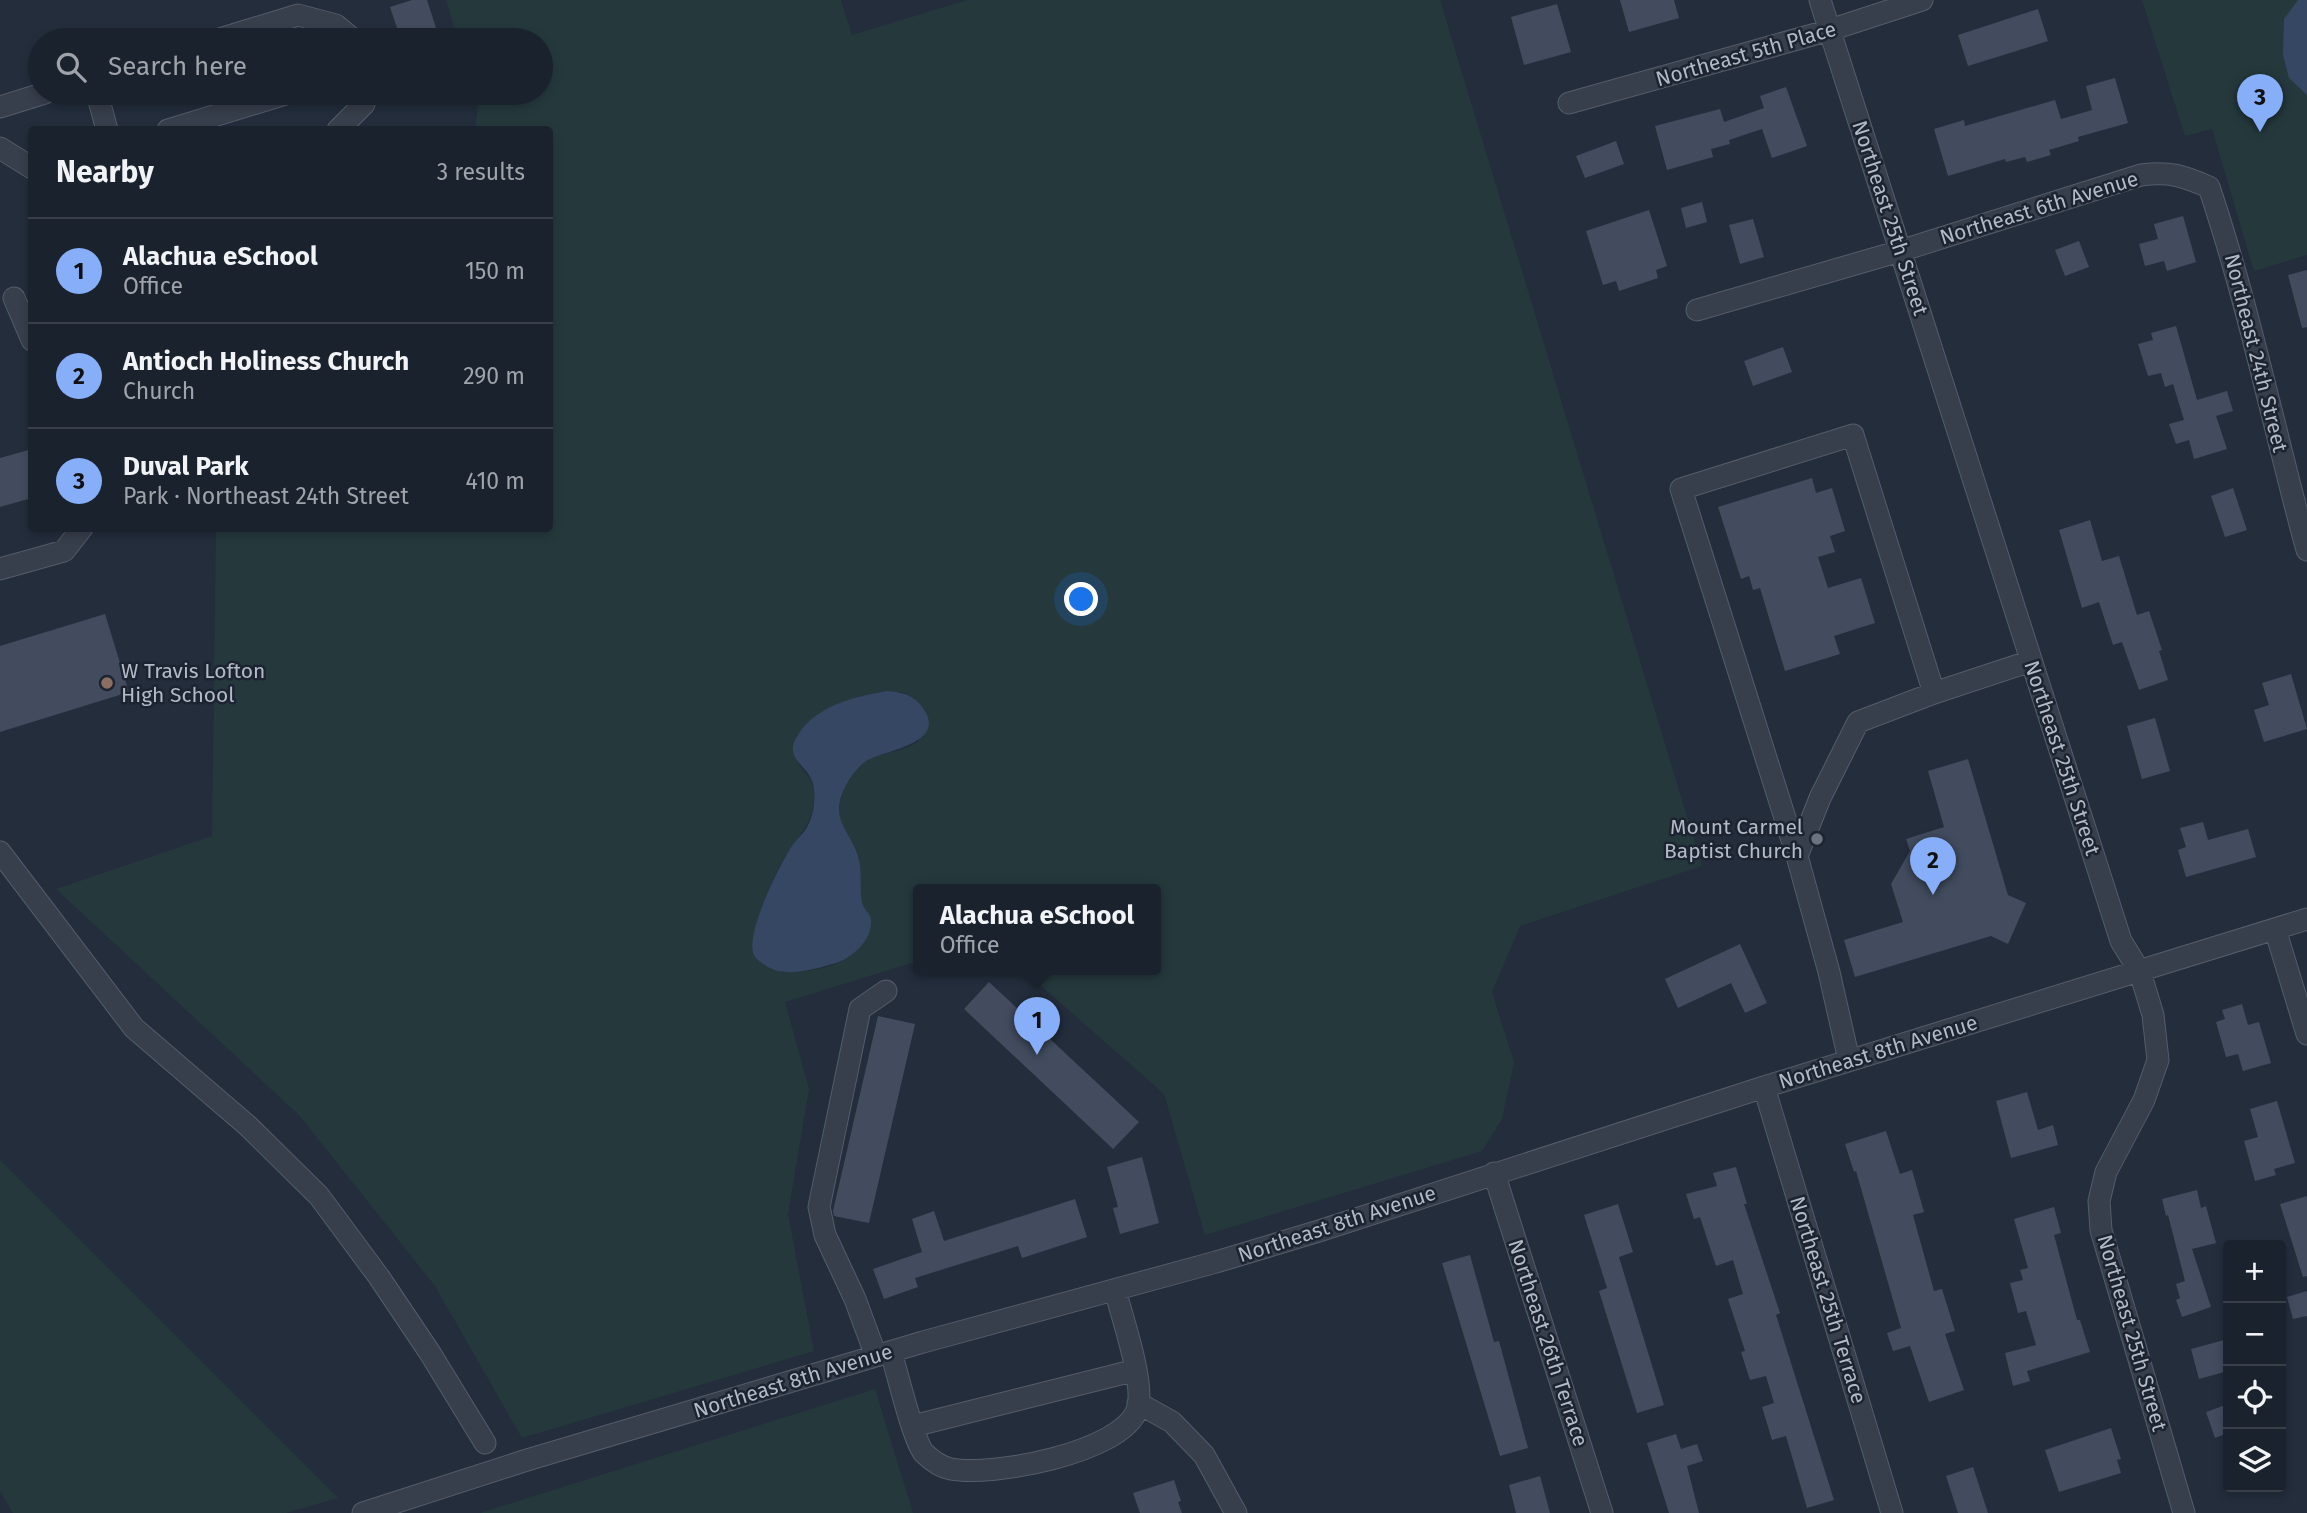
<!DOCTYPE html>
<meta charset="utf-8">
<style>
body{margin:0;font-family:"Fira Sans",sans-serif;background:#232a35;color:#f1f3f6}
.controls{position:absolute;right:21px;bottom:21px;display:grid;overflow:hidden;border-radius:7px;box-shadow:0 4px 10px #0003}
.controls button{width:63px;height:63px;display:grid;place-items:center;padding:0;border:0;border-bottom:2px solid #383f49;background:#1a222d;color:#f1f3f6;font:35px sans-serif}
.you{position:absolute;left:1082px;top:600px;width:24px;height:24px;margin:-18px;border:5px solid #fff;border-radius:50%;background:#1a73e8;box-shadow:0 0 0 10px #1a73e833}
.badge{display:grid;place-items:center;width:46px;height:46px;border-radius:50%;background:#87aef8;color:#111;font-size:23px;font-weight:700}
.pin{position:absolute;translate:-50% -58px;filter:drop-shadow(0 2px 4px #0008)}
.pin::after{content:'';position:absolute;top:37px;width:24px;height:21px;background:inherit;clip-path:polygon(0 0,100% 0,50% 100%)}
.popup{position:absolute;left:913px;top:884px;width:248px;height:91px;box-sizing:border-box;display:grid;place-content:center;border-radius:7px;background:#1a222d;filter:drop-shadow(0 2px 5px #0005);font-size:23px;white-space:nowrap;color:#9fa4aa}
.popup b{font-size:26px;color:#f1f3f6}
.popup::after{content:'';position:absolute;left:50%;top:100%;margin-left:-14px;border:14px solid transparent;border-top-color:#1a222d}
.list{margin:0;padding:0;list-style:none}
h2{display:flex;justify-content:space-between;align-items:center;height:91px;margin:0;padding:0 28px;font-size:30px}
h2 small{font-size:23px;font-weight:400;color:#9fa4aa}
.list li{display:grid;grid-template-columns:46px 1fr auto;gap:21px;align-items:center;box-sizing:border-box;height:105px;padding:0 28px;border-top:2px solid #383f49}
.list b{display:block;font-size:26px;white-space:nowrap}
.list p{margin:0;font-size:23px;white-space:nowrap;color:#9fa4aa}
.list em{font-size:23px;font-style:normal;color:#9fa4aa}
.icon{flex:none;width:38px;height:38px;fill:none;stroke:currentColor;stroke-width:2;stroke-linecap:round;stroke-linejoin:round}
.map{position:relative;flex:none;width:2307px;height:1513px;overflow:hidden}
.search{position:absolute;background:#1a222d;box-shadow:0 4px 10px #0003;left:28px;top:28px;width:525px;height:77px;display:flex;align-items:center;gap:18px;box-sizing:border-box;padding:0 24px;border-radius:38px;color:#9fa4aa;font-size:26px}
.panel{position:absolute;background:#1a222d;box-shadow:0 4px 10px #0003;left:28px;top:126px;width:525px;height:406px;border-radius:7px}
.map>svg:first-child{display:block}
.green{fill:#25393d;fill-rule:evenodd}
.water{fill:#364763}
.building{fill:#424c5e}
.lines{fill:none;stroke-linecap:round;stroke-linejoin:round}
.minor-casing{stroke:#555c6a;stroke-width:23}
.minor{stroke:#373f4c;stroke-width:21}
.education-dot{fill:#8d6e63;stroke:#1c2431;stroke-width:2.5}
.worship-dot{fill:#6b7280;stroke:#1c2431;stroke-width:2.5}
.labels{text-anchor:middle;stroke-width:5;stroke-linejoin:round;paint-order:stroke}
.street-label{font-size:21px;fill:#b2b9c7;stroke:#1c2431}
.poi-label{font-size:21px;fill:#b2b9c7;stroke:#1c2431;text-anchor:start}
</style>
<div class="map">
<svg width="2307" height="1513" viewBox="0 0 2307 1513">
<rect width="100%" height="100%" fill="#232d3c"/>
<path class="green" d="M446,0H841L852,35L967,0H1440L1702,866L1520,926L1492,992L1514,1062L1502,1119L1482,1151L1205,1235L1164,1094L1022,969H1156V889H918V961L785,1002L809,1089L788,1214L814,1351L522,1438L435,1286L299,1115L56,889L212,836L216,529L550,528V130L475,129L478,104L475,93H541V40H458ZM902,692C916,699 932,710 925,727C923,734 920,741 914,744C898,754 879,751 864,763C853,772 844,786 841,799C833,823 854,836 859,858C862,872 860,887 861,901C862,909 868,918 871,926C864,940 859,952 844,960C822,973 766,980 752,952C755,923 765,896 778,869C789,846 810,830 814,803C818,777 801,774 797,759C796,753 796,744 796,737C825,702 858,694 902,692Z
M2142,0H2307V255L2254,271L2212,129L2185,136Z
M0,1160L338,1498L286,1513H13L0,1491Z
M875,1389L913,1513H480Z"/>
<path class="water" d="M2298,0H2307V95L2289,78L2283,55L2284,19Z
M887,691C902,692 914,695 923,708C949,745 881,750 865,762C854,770 845,785 841,797C833,822 852,834 858,856C863,871 859,888 862,903C864,910 871,914 871,921C872,940 852,958 836,963C819,968 796,975 778,971C771,969 755,961 753,953C747,931 779,865 792,846C797,838 805,833 808,825C814,814 816,796 813,784C809,766 784,759 796,738C814,706 853,697 887,691Z"/>
<path class="building" d="M412,0H427L440,40H401L390,7Z
M1620,0H1674L1679,18L1629,32Z
M1557,4L1571,52L1524,65L1511,17Z
M2038,9L2048,41L1968,66L1958,35Z
M2115,78L2128,123L2078,137L2079,141L2049,150L2051,155L2027,162L2025,157L2006,162L2005,159L1948,176L1934,129L1964,120L1965,126L2055,100L2061,119L2092,110L2086,86Z
M1786,87L1807,146L1772,158L1762,129L1729,140L1730,144L1711,149L1713,157L1667,170L1655,126L1720,109L1724,122L1764,108L1760,96Z
M1616,141L1624,164L1585,178L1576,156Z
M1702,202L1707,222L1686,228L1681,208Z
M1649,210L1667,266L1656,270L1658,278L1619,291L1616,281L1603,285L1586,231Z
M2183,216L2196,262L2167,271L2164,261L2145,266L2139,244L2158,239L2154,224Z
M1753,219L1764,257L1740,264L1729,225Z
M2079,241L2089,267L2065,276L2055,250Z
M2307,270V327L2302,328L2288,275Z
M2176,326L2197,400L2227,391L2233,411L2216,416L2227,449L2194,459L2189,440L2176,444L2169,424L2184,420L2173,384L2165,387L2161,373L2148,376L2138,344L2153,340L2151,333Z
M1783,347L1792,372L1753,386L1744,361Z
M32,449V498L0,507V458Z
M1812,478L1816,493L1832,488L1845,531L1830,536L1835,552L1818,557L1828,588L1861,578L1875,623L1834,636L1840,654L1785,671L1760,588L1753,590L1749,576L1741,579L1718,507Z
M2233,488L2247,530L2225,537L2211,496Z
M2090,520L2102,561L2119,556L2137,615L2149,611L2162,650L2159,651L2168,680L2139,690L2122,642L2113,645L2099,602L2082,608L2059,530Z
M105,614L129,692L0,732V646Z
M2291,674L2307,729L2264,742L2254,710L2269,705L2262,683Z
M2155,718L2170,771L2142,779L2127,726Z
M1968,759L2008,895L2026,903L2008,944L1991,936L1855,977L1844,940L1903,922L1891,884L1910,851L1906,839L1944,827L1928,771Z
M2203,822L2208,840L2248,829L2256,857L2186,877L2178,850L2186,847L2180,828Z
M1740,944L1767,1003L1745,1013L1731,983L1678,1008L1665,979Z
M989,982L1139,1122L1113,1149L964,1009Z
M2242,1004L2248,1025L2259,1022L2271,1063L2243,1071L2238,1054L2226,1057L2216,1022L2225,1019L2222,1010Z
M878,1016L915,1024L869,1223L834,1216L833,1211Z
M2027,1092L2038,1130L2053,1125L2058,1145L2011,1158L1996,1101Z
M2277,1101L2295,1163L2274,1169L2276,1175L2255,1181L2244,1141L2258,1137L2250,1109Z
M1886,1131L1900,1174L1912,1170L1924,1212L1913,1215L1934,1291L1942,1289L1955,1331L1945,1334L1964,1390L1929,1402L1910,1346L1893,1351L1887,1333L1901,1328L1856,1171L1854,1172L1845,1144Z
M1142,1157L1159,1223L1120,1234L1113,1208L1118,1207L1107,1167Z
M1736,1167L1747,1204H1744L1780,1313L1776,1315L1834,1500L1807,1508L1786,1436L1772,1440L1762,1407L1774,1403L1766,1376L1750,1380L1741,1352L1745,1351L1728,1299L1743,1294L1733,1260L1716,1266L1700,1217L1694,1219L1686,1194L1717,1186L1713,1173Z
M2197,1190L2201,1208L2206,1206L2216,1243L2192,1249L2211,1307L2182,1317L2176,1300L2180,1298L2176,1284L2185,1281L2168,1215L2166,1216L2162,1199Z
M2307,1196V1276L2303,1277L2280,1204Z
M1075,1199L1087,1237L1022,1258L1018,1246L915,1278L918,1287L884,1299L873,1269L922,1252L912,1219L934,1211L944,1241Z
M1618,1204L1633,1252L1619,1257L1664,1405L1637,1413L1599,1291L1607,1288L1584,1215Z
M2054,1207L2061,1233L2054,1235L2077,1320H2080L2090,1352L2027,1371L2030,1381L2013,1386L2005,1353L2036,1345L2026,1311L2018,1313L2010,1283L2023,1280L2020,1270L2028,1268L2014,1219Z
M1470,1255L1494,1342L1499,1341L1528,1448L1500,1456L1442,1263Z
M2307,1291V1316L2293,1319L2287,1297Z
M2228,1339V1371L2199,1379L2191,1349Z
M2228,1404V1433L2215,1438L2206,1412Z
M2111,1428L2121,1459L2117,1460L2121,1473L2059,1492L2045,1450Z
M1676,1434L1681,1449L1697,1444L1703,1461L1687,1466L1699,1513H1669L1647,1443Z
M1973,1467L1988,1513H1958L1946,1476Z
M1540,1476L1550,1513H1516L1509,1485Z
M1174,1480L1181,1501L1178,1502L1182,1513H1140L1133,1493Z"/>
<g class="lines">
<defs>
<path id="minor" d="M1820,0L2121,941L2140,972L2153,1015L2158,1060L2144,1100L2106,1172L2099,1201L2101,1230L2184,1513
M216,40L298,15L336,25L354,40
M97,93L107,130
M1569,103L1830,30L1922,0
M0,107L45,93
M168,130L289,93
M338,130L364,104L367,93
M0,148L32,168
M14,298L32,340
M1697,310L1900,251L2141,175C2170,171 2183,176 2209,187C2249,306 2274,430 2307,550
M0,569L64,551L82,528
M0,852L134,1028L248,1126L319,1196L379,1277L430,1353L485,1443
M1797,856L1681,489L1853,435L1934,693
M2275,929L2307,1034
M1849,1060L1829,972L1797,856L1820,798L1858,722L1934,693L2031,661
M1764,1087L1892,1513
M1494,1173L1602,1513
M891,1352C897,1372 913,1440 924,1453C931,1460 941,1467 951,1469C991,1477 1121,1453 1137,1410C1146,1386 1122,1317 1115,1290
M876,1356L855,1299L825,1235L819,1207L860,1009L886,991
M1138,1403L1172,1422L1204,1455L1236,1513
M913,1426L1136,1370
M363,1513L527,1460L923,1342L1216,1262L1319,1231L1764,1087L2307,919"/>
</defs>
<use href="#minor" class="minor-casing"/>
<use href="#minor" class="minor"/>
</g>
<circle class="education-dot" cx="107" cy="683" r="7"/>
<circle class="worship-dot" cx="1817" cy="839" r="7"/>
<g class="labels">
<g class="street-label">
<text transform="translate(1746 54) rotate(-16)" y="7">Northeast 5th Place</text>
<text transform="translate(2039 208) rotate(-17)" y="7">Northeast 6th Avenue</text>
<text transform="translate(1890 218) rotate(72)" y="7">Northeast 25th Street</text>
<text transform="translate(2256 353) rotate(76)" y="7">Northeast 24th Street</text>
<text transform="translate(2062 758) rotate(72)" y="7">Northeast 25th Street</text>
<text transform="translate(1878 1052) rotate(-17)" y="7">Northeast 8th Avenue</text>
<text transform="translate(1337 1224) rotate(-18)" y="7">Northeast 8th Avenue</text>
<text transform="translate(1828 1300) rotate(73)" y="7">Northeast 25th Terrace</text>
<text transform="translate(2132 1333) rotate(74)" y="7">Northeast 25th Street</text>
<text transform="translate(1548 1343) rotate(72)" y="7">Northeast 26th Terrace</text>
<text transform="translate(793 1381) rotate(-17)" y="7">Northeast 8th Avenue</text>
</g>
<g class="poi-label">
<text x="121" y="678">W Travis Lofton<tspan x="121" dy="24">High School</tspan></text>
<text x="1803" y="834" text-anchor="end">Mount Carmel<tspan x="1803" dy="24">Baptist Church</tspan></text>
</g>
</g>
</svg>
<div class="controls">
<button>+</button>
<button>−</button>
<button><svg class="icon" aria-label="locate" viewBox="0 0 24 24"><circle cx="12" cy="12" r="6"/><path d="M12 2v4M12 18v4M2 12h4M18 12h4"/></svg></button>
<button><svg class="icon" aria-label="layers" viewBox="0 0 24 24"><path d="M12 4l9 5-9 5-9-5zM3 14l9 5 9-5"/></svg></button>
</div>
<div class="you"></div>
<div class="pin badge" style="left:1037px;top:1055px">1</div>
<div class="popup"><b>Alachua eSchool</b>Office</div>
<div class="pin badge" style="left:1933px;top:895px">2</div>
<div class="pin badge" style="left:2260px;top:132px">3</div>
<div class="search"><svg class="icon" aria-label="search" viewBox="0 0 24 24"><circle cx="10" cy="10" r="6"/><path d="M15 15l6 6"/></svg>Search here</div>
<section class="panel">
<h2>Nearby<small>3 results</small></h2>
<ul class="list">
<li><span class="badge">1</span><div><b>Alachua eSchool</b><p>Office</p></div><em>150 m</em></li>
<li><span class="badge">2</span><div><b>Antioch Holiness Church</b><p>Church</p></div><em>290 m</em></li>
<li><span class="badge">3</span><div><b>Duval Park</b><p>Park · Northeast 24th Street</p></div><em>410 m</em></li>
</ul>
</section>
</div>
